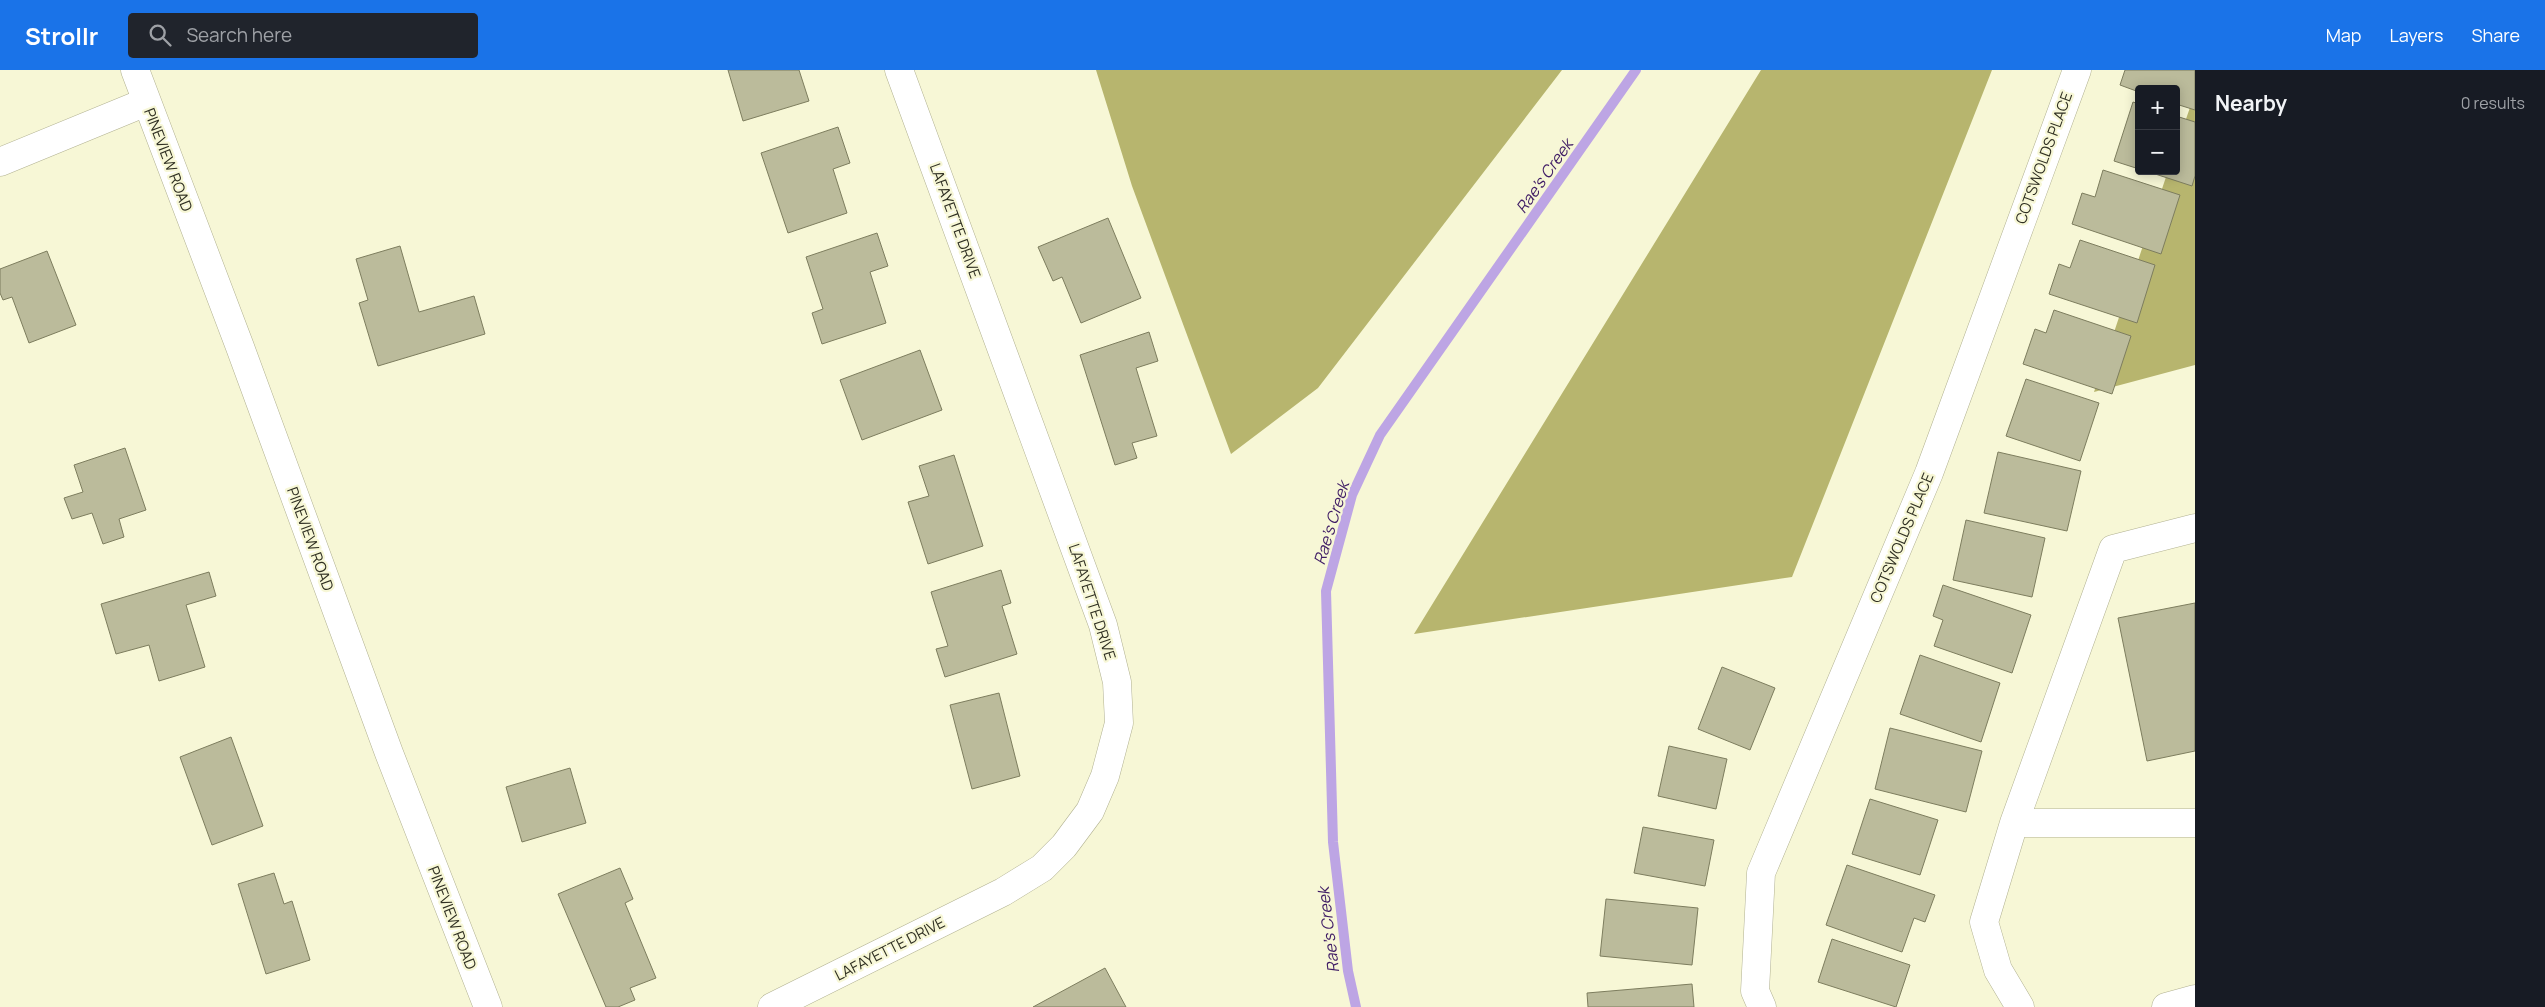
<!DOCTYPE html>
<meta charset="utf-8">
<style>
body{margin:0;font-family:Manrope,sans-serif;background:#20242c;color:#f1f3f6}
.controls{position:absolute;right:15px;top:15px;display:grid;overflow:hidden;border-radius:5px;box-shadow:0 2px 12px #0003}
.controls button{width:45px;height:45px;display:grid;place-items:center;padding:0;border:0;border-bottom:1px solid #363941;background:#171b24;color:#f1f3f6;font:25px sans-serif}
.list{margin:0;padding:0;list-style:none}
h2{display:flex;justify-content:space-between;align-items:center;height:65px;margin:0;padding:0 20px;font-size:21px}
h2 small{font-size:16px;font-weight:400;color:#9ea1a6}
.icon{flex:none;width:28px;height:28px;fill:none;stroke:currentColor;stroke-width:2;stroke-linecap:round;stroke-linejoin:round}
.map{position:relative;flex:none;width:2195px;height:937px;overflow:hidden}
header{display:flex;align-items:center;gap:30px;box-sizing:border-box;height:70px;padding:0 25px;background:#1a73e8;color:#fff}
header strong{font-size:24px}
nav{display:flex;gap:28px;margin-inline-start:auto;font-size:18px}
.search{width:350px;height:45px;background:#20242c;display:flex;align-items:center;gap:12px;box-sizing:border-box;padding:0 18px;border-radius:5px;color:#9ea1a6;font-size:19px}
main{display:flex}
aside{flex:1;background:#171b24}
.map>svg:first-child{display:block}
.forest{fill:#b7b56e}
.lines{fill:none;stroke-linecap:round;stroke-linejoin:round}
.stream{stroke:#bda5e4;stroke-width:10}
.building{fill:#bbbb9b;stroke:#7d7d5e}
.minor-casing{stroke:#b1b191;stroke-width:29}
.minor{stroke:#fff;stroke-width:28}
.labels{text-anchor:middle;stroke-width:4.5;stroke-linejoin:round;paint-order:stroke}
.street-label{font-size:15px;fill:#2f2f22;stroke:#f7f7d6}
.water-label{font-size:16px;font-style:italic;fill:#3f1c65;stroke:#f7f7d6}
</style>
<header>
<strong>Strollr</strong>
<div class="search"><svg class="icon" aria-label="search" viewBox="0 0 24 24"><circle cx="10" cy="10" r="6"/><path d="M15 15l6 6"/></svg>Search here</div>
<nav><a>Map</a><a>Layers</a><a>Share</a></nav>
</header>
<main>
<div class="map">
<svg width="2195" height="937" viewBox="0 0 2195 937">
<rect width="100%" height="100%" fill="#f7f7d6"/>
<path class="forest" d="M1096,0H1562L1318,318L1231,384L1132,116Z
M1761,0H1992L1792,507L1414,564Z
M2195,23V295L2094,322L2168,101H2176V78Z"/>
<g class="lines">
<path class="stream" d="M1356,937L1348,901L1333,772L1326,521L1352,425L1380,365L1636,0"/>
</g>
<path class="building" d="M728,0H799L809,31L743,51Z
M2125,0H2195V40L2176,34V19H2139V22L2120,15Z
M2133,32L2139,34V99L2114,91Z
M2176,46L2195,52V106L2192,116L2146,101H2176Z
M838,57L850,93L833,99L847,143L788,163L761,83Z
M2103,100L2180,125L2161,184L2072,154L2082,123L2095,127Z
M1108,148L1141,228L1081,253L1062,207L1053,211L1038,177Z
M877,163L888,196L870,202L886,253L822,274L812,243L823,239L806,187Z
M2080,170L2155,195L2137,253L2049,224L2059,194L2070,198Z
M400,176L419,242L474,226L485,264L378,296L359,233L368,230L356,189Z
M47,181L76,255L29,273L12,227L3,230L0,223V199Z
M2054,240L2131,266L2112,324L2023,294L2035,259L2046,263Z
M1149,262L1158,291L1136,298L1157,366L1132,373L1137,388L1115,395L1080,285Z
M920,280L942,340L862,370L840,310Z
M2026,309L2099,333L2080,391L2006,366Z
M125,378L146,440L119,449L124,467L103,474L92,443L72,449L64,428L83,422L74,395Z
M1998,382L2081,401L2067,461L1984,443Z
M954,385L983,476L928,494L908,432L929,426L919,396Z
M1966,450L2045,468L2032,527L1953,510Z
M1001,500L1011,533L1002,536L1017,584L945,607L936,579L948,576L931,522Z
M209,502L216,526L186,535L205,597L159,611L149,575L116,584L101,534Z
M1943,515L2031,545L2012,603L1934,576L1943,550L1933,546Z
M2195,533V681L2147,691L2118,548Z
M1920,585L2000,613L1981,672L1900,644Z
M1722,597L1775,618L1750,680L1698,659Z
M999,623L1020,706L972,719L950,635Z
M1890,658L1982,681L1966,742L1875,719Z
M231,667L263,756L212,775L180,687Z
M1669,676L1727,689L1716,739L1658,726Z
M570,698L586,753L522,772L506,717Z
M1870,729L1938,750L1920,805L1852,784Z
M1643,757L1714,770L1705,816L1634,803Z
M1847,795L1935,825L1925,852L1914,848L1902,882L1826,855Z
M620,798L633,829L625,833L656,908L630,918L635,930L618,937H606L558,824Z
M274,803L284,834L292,831L310,890L266,904L238,814Z
M1606,829L1698,838L1692,895L1600,886Z
M1832,869L1910,895L1896,937L1818,912Z
M1105,898L1126,937H1033Z
M1692,914L1694,937H1588L1587,923Z"/>
<g class="lines">
<defs>
<path id="minor" d="M135,0L240,277L389,683L488,937
M0,92L146,32
M2014,753L2113,479L2195,458
M772,937L1003,822L1042,798L1064,776L1090,741L1105,706L1119,653L1117,612L1103,555L899,0
M1762,937L1755,921L1761,803L1929,403L2077,0
M2020,937L1998,900L1984,852L2014,753H2195
M2166,937L2195,929"/>
</defs>
<use href="#minor" class="minor-casing"/>
<use href="#minor" class="minor"/>
</g>
<g class="labels">
<g class="street-label">
<text transform="translate(2044 88) rotate(-70)" y="5">COTSWOLDS PLACE</text>
<text transform="translate(168 90) rotate(69)" y="5">PINEVIEW ROAD</text>
<text transform="translate(955 151) rotate(70)" y="5">LAFAYETTE DRIVE</text>
<text transform="translate(1902 468) rotate(-67)" y="5">COTSWOLDS PLACE</text>
<text transform="translate(310 469) rotate(70)" y="5">PINEVIEW ROAD</text>
<text transform="translate(1092 532) rotate(72)" y="5">LAFAYETTE DRIVE</text>
<text transform="translate(452 848) rotate(69)" y="5">PINEVIEW ROAD</text>
<text transform="translate(890 879) rotate(-27)" y="5">LAFAYETTE DRIVE</text>
</g>
<g class="water-label">
<text transform="translate(1544 106) rotate(-55)" y="6">Rae's Creek</text>
<text transform="translate(1331 453) rotate(-73)" y="6">Rae's Creek</text>
<text transform="translate(1328 860) rotate(-97)" y="6">Rae's Creek</text>
</g>
</g>
</svg>
<div class="controls">
<button>+</button>
<button>−</button>
</div>
</div>
<aside>
<h2>Nearby<small>0 results</small></h2>
<ul class="list">
</ul>
</aside>
</main>
